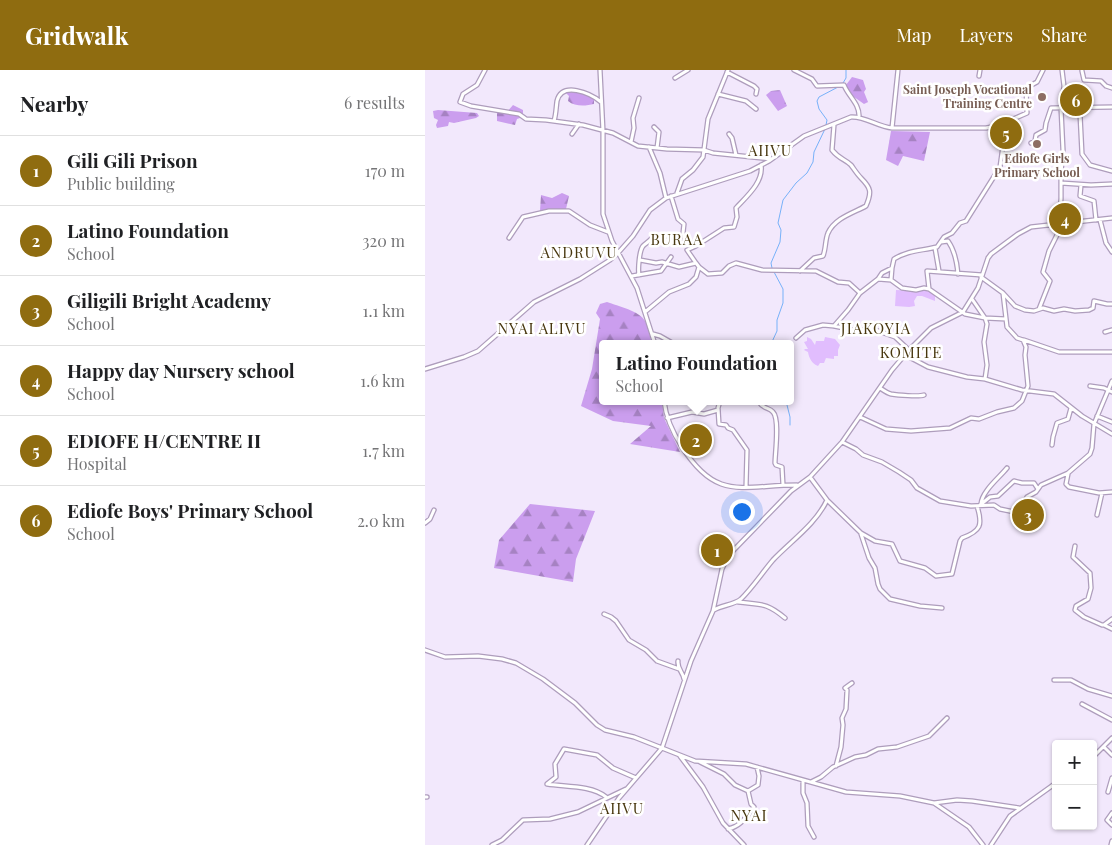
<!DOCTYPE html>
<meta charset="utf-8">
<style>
body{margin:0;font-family:"Playfair Display",serif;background:#f2f2f2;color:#202124}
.controls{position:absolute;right:15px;bottom:15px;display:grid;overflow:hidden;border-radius:5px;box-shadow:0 1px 4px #0004}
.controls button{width:45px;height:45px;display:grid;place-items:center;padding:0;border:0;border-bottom:1px solid #e0e0e0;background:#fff;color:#202124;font:25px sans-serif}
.you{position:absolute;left:316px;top:441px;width:18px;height:18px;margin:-12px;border:4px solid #fff;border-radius:50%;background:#1a73e8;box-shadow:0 0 0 8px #1a73e833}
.badge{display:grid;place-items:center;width:32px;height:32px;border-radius:50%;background:#8f6c10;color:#fff;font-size:16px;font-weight:700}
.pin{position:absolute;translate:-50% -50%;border:2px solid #fff;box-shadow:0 1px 5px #0006}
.popup{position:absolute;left:174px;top:270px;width:195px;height:65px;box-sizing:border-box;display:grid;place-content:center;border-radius:5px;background:#fff;filter:drop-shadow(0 1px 4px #0005);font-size:16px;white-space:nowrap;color:#757577}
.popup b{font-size:19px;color:#202124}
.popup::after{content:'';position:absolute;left:50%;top:100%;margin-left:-10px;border:10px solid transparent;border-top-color:#fff}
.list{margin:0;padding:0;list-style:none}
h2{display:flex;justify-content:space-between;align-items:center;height:65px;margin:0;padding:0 20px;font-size:21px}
h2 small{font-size:16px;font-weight:400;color:#757577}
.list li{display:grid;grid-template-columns:32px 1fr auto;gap:15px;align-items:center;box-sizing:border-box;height:70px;padding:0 20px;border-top:1px solid #e0e0e0}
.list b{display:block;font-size:19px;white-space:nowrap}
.list p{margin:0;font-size:16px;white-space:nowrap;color:#757577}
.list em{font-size:16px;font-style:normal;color:#757577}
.map{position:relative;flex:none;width:687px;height:775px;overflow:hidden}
header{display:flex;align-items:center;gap:30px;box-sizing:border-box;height:70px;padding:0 25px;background:#8f6c10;color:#fff}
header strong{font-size:24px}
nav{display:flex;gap:28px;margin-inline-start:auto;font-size:18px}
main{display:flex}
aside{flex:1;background:#fff}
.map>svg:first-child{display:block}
.education{fill:#f5dbe2}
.green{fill:#e1bdfe}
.forest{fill:url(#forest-firs)}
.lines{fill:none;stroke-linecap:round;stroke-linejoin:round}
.stream{stroke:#77b1f9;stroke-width:1}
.minor-casing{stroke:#ae9dbc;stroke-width:5.5}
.minor{stroke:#fff;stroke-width:3}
.education-dot{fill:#8d6e63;stroke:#fff;stroke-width:2}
.labels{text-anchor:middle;stroke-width:5;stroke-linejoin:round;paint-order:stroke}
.education-label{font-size:12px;font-weight:bold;fill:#785e54;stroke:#fff;text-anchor:end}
.quarter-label{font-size:15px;letter-spacing:1px;fill:#48370f;stroke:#fff}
</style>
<header>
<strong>Gridwalk</strong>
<nav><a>Map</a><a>Layers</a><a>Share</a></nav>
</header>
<main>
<aside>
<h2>Nearby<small>6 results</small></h2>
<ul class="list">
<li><span class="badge">1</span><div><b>Gili Gili Prison</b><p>Public building</p></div><em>170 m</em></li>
<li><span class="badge">2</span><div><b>Latino Foundation</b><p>School</p></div><em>320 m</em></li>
<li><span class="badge">3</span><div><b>Giligili Bright Academy</b><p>School</p></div><em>1.1 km</em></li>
<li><span class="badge">4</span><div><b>Happy day Nursery school</b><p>School</p></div><em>1.6 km</em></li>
<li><span class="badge">5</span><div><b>EDIOFE H/CENTRE II</b><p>Hospital</p></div><em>1.7 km</em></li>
<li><span class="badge">6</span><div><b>Ediofe Boys' Primary School</b><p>School</p></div><em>2.0 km</em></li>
</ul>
</aside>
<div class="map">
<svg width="687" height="775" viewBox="0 0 687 775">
<defs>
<pattern id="forest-firs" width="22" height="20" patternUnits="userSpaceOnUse" patternTransform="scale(1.25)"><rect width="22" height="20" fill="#cb9eee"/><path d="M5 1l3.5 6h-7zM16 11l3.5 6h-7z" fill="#a682c2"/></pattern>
</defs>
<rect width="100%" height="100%" fill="#f2e8fc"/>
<path class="education" d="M660,23L661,36L641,37L640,24Z"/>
<path class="green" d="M500,218L510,226V231L497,226H492L489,231L490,236L484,237L470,236L471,220L494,221Z
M382,267L386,269L390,275L391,271H399L400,267L410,269L415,275L413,280V286H409V289L401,288L399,293H395L393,296C387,294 384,288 383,282L379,280L380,279H383L379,272L382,271Z"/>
<path class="forest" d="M427,7L438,10L441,19L439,22L443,32L439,34L422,22L421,15Z
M146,20L165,26L169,29V34C161,36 150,37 143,31L144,26L141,23Z
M355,20L362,36L353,41L341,25L346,21Z
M88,35L98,40V47L92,49L90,55L72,51V42H82Z
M13,40L52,43L54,46L51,48L29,53L24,52L23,56L12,58L11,55L13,50L9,48L8,41Z
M466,61L505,62L499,91L478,86L473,96L461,90Z
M137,123L144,126L141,139L115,141L116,125L127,128Z
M182,232C193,236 215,241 220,251C224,257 225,267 227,274H177V331H237L239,348L255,382L205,374L226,356L188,351L156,336L167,299L175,249L171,243L175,234Z
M105,434L170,441L151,489L148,512L69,498L74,470Z"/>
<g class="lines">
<path class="stream" d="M418,13L421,8V0
M401,55L402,50L394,39L392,31L394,27L415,16
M347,198L346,193L355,172L356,160L353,153L358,130L371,113L382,103L388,92L389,82L400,59
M346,274L352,261V250L358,233V219L349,202
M361,331L365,347V355"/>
<defs>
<path id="minor" d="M60,0L52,15L38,24L35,32L46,36L94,44L101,49L121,50L158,55L188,63L213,76L242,79L279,80L288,83L346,89
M175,0L178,61V144L187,171L212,218L230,274
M369,0L387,9L392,16L419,15C423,26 435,34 434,47
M657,1L659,10L676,11L681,16L687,18
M302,2L329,16L332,19L331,24
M554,6L555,0
M250,8L263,0
M293,24L321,31L331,39
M659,38L655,44L657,84L665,95L687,101
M129,51C131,45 131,38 132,31C137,11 165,23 176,32
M229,57L234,62L232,78
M467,58L473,0
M147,64L154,54
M304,64L307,68L311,85
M206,72L209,58L208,48L214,28
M606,73L610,71L611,65L620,60L621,53L626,38L687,37
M224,77L235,103L241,128
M636,113L666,115L687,114
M656,115L655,126L669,131L671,150
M252,123L257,109L268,100L278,87L283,49L303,0
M246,126L253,149L259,154L258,163L261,171L271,176L299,158L309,157L312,147L311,138C321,127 339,112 336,95
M675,150L681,173L687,182
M84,168L98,147L124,141H144L165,155L183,162
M516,172L523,171C530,181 532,192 533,204
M271,176L262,180L271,193
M510,178L514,201
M215,190L231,193L237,192L254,197L271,193L274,197
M375,201L389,188L398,186C401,179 400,170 403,163C410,148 428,143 441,136C447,122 446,118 436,108C432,104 429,99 426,95C420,89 414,89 407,80L409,55
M214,205C213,200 214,181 218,176C221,173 224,172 227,168L258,173L261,171
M207,206L236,201L246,187
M556,207L578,223L590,236L600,240L609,241L618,238L629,241L639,239L650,241L664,240L668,238L669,231L682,234H687
M453,209L457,203L467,198L469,189C484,180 495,181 512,177L519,167L527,163L535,153L541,151L575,97L579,69L582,59L588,50
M466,210L467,198
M504,219L502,201L557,205
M547,229L560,248L562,254L559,272L562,295L560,309
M614,239L625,211L618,202L624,181L632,165L636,129V103L638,80L636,38L639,16L637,0
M220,242L244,222L264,214L271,207L274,197L283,204L297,203L304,196L311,193L337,200L391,201L413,212L424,213L435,223
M409,256L423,240L435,223L453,209L466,210L477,218L491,220L499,218L504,219L540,244L560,248L581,249
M680,262L687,260
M228,264L235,266L249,274
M371,268L380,260L398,255L409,256L433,261L445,258L470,267L484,280
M599,270L634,282H687
M481,284L486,288L503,297L542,307L560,309L597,320L629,324L657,346L687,364
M0,299L39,287L53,281L109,232L155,209L185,190L193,183L208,166L225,140L241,128L325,101L344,91L379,66L426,47C440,46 453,57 467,58H561L572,56L602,43L601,18L612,12L618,0
M665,316L679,318L687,322
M455,318C458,320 462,323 466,324C472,325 494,327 499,325
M239,331C241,349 248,363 257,377C292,432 317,415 372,415
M295,331L293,338L294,354L301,355L303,358L308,360L322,380L321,417
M333,331C339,340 344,337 348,342C355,349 350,383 350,393L351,395L357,397L358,415
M672,346L687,352
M435,347L461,359L486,361L525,358L546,348L554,349L572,342L589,338L597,331L603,316L600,285L601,277L598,270L592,268L582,257L578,223
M242,348L267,342L279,344L293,340
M417,372L431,379L438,385L457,392L474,402L486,410L492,418L515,431L546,436L569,435L575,439L594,443L602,427L611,422L616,415L643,403L665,384L667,378L669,354L687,311
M627,375L628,367L632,353L643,349L646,338
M643,404L641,414L644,417L674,423L687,422
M402,430L436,463L450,471L467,474L475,491L500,498L511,506L527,504L535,471L537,468C556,461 558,455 552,436
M556,434C557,421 574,408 582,398
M555,435L565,427L573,426L589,411L597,413H609L613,419
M672,445L677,423
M0,453L5,449L9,440
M436,464L444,488L450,498L453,514L455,519L465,529L495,536L517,538
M650,476L648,487L665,503L666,518L663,529L651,536L650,540L659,547L677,555H679L687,549
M313,532C336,535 341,532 360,548
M289,540C297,535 309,535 316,529C328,517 337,503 348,490C366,471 391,454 402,430L385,407
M179,544L186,547L191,551L204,570L221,580L232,591L254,599
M679,555L687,559
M0,580L20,587L53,586L77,589L91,593L118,609L150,633L172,655L180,660L209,667L270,691L321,694L421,722L475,726L509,733L532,730L547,731L594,738
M253,591C252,599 258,602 259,609
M629,610H646L663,619L687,626
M657,634L687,650
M679,677L687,685
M255,686L278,717L298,753L319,775
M668,687L687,668
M275,692L299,704L310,715L323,721L326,734L329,737C321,747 316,756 303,759
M411,696L416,677L418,655L417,648L421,639L422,620L420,618L427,613
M378,711V723L382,733L383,756L389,767
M386,712L396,707L408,697L430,687L441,685L453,679L472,677L504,666L522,648
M323,721L333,715L334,706L332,697
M683,722L687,708
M0,727H2
M181,727C166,715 140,717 122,714L131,707L130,694L139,679L172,685L188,698L211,708
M509,733L544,757L558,775
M687,743L682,750L687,755
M67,775L77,770L98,750L125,749L153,742L201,719
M162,775L194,728L237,678L266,591L288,541L297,499L303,486L366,421L385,407L417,372L467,300L484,280L506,258L538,242L553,218L563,188L566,184L593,164L606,157L687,148
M566,775L585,746L631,713
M686,775L687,771"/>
</defs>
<use href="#minor" class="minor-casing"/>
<use href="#minor" class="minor"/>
</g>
<g class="education-dot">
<circle cx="617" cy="27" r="5"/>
<circle cx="612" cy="74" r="5"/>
</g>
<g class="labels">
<g class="education-label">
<text x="607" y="24">Saint Joseph Vocational<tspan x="607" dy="14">Training Centre</tspan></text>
<text x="612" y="93" text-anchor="middle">Ediofe Girls<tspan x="612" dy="14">Primary School</tspan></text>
</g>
<g class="quarter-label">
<text x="345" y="86">AIIVU</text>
<text x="252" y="175">BURAA</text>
<text x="154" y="188">ANDRUVU</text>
<text x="117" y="264">NYAI ALIVU</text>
<text x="451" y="264">JIAKOYIA</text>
<text x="486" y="288">KOMITE</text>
<text x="197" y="744">AIIVU</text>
<text x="324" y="751">NYAI</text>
</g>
</g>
</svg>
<div class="controls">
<button>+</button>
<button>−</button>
</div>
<div class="you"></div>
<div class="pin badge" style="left:292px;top:480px">1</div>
<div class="pin badge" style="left:271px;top:370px">2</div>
<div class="popup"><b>Latino Foundation</b>School</div>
<div class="pin badge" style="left:603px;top:445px">3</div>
<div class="pin badge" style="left:640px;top:149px">4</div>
<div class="pin badge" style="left:581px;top:63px">5</div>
<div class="pin badge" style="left:651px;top:30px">6</div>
</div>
</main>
